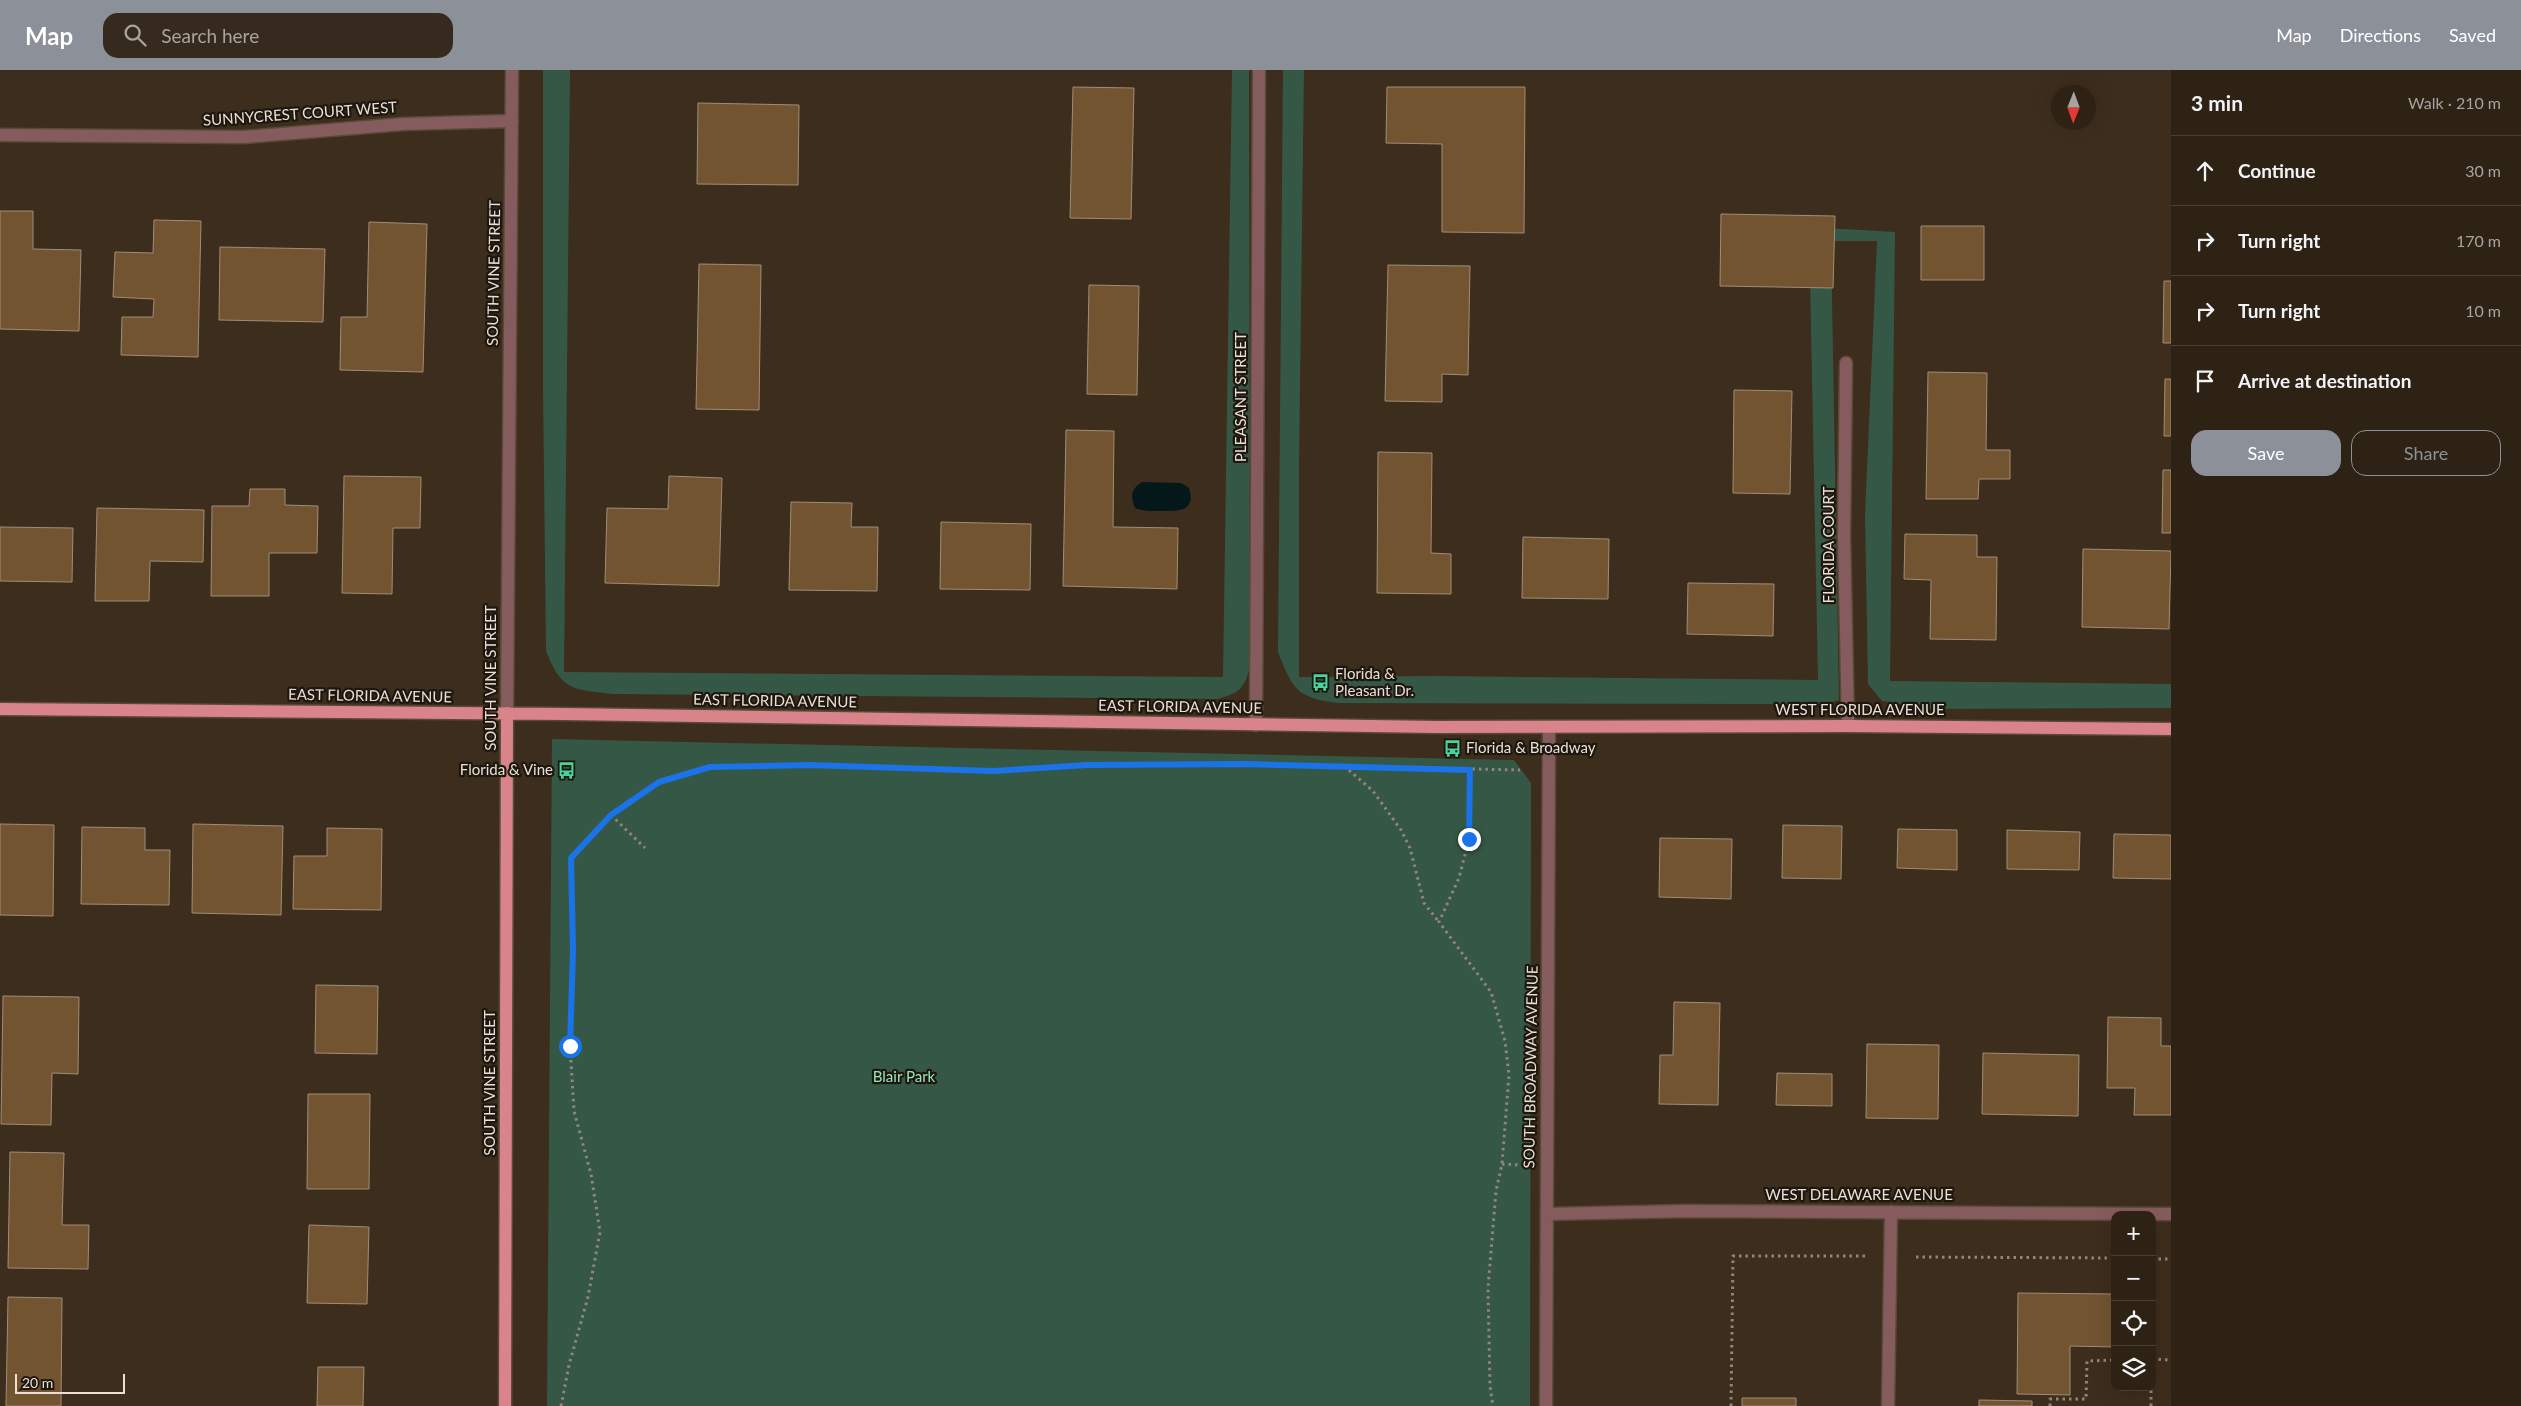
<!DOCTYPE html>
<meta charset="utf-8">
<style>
body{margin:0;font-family:Lato,sans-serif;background:#362a1e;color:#f1f3f6}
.controls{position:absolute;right:15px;bottom:15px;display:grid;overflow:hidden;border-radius:10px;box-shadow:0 5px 20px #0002}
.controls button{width:45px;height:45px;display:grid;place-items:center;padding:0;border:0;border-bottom:1px solid #493f34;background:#2e2215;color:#f1f3f6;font:25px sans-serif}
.compass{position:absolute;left:2051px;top:15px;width:45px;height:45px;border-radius:50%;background:#2e2215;box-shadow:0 5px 20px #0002;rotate:181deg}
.scale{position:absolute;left:15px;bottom:12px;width:110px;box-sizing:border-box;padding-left:5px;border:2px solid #e9dfd4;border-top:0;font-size:14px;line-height:18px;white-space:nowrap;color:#e9dfd4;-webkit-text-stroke:4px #1e170f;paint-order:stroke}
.stop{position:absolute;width:15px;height:15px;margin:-11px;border:4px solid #1a73e8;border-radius:50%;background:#fff}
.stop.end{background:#1a73e8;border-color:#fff;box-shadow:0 1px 5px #0008}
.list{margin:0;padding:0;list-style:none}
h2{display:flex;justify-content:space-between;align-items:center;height:65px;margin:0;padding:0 20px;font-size:21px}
h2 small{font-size:16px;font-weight:400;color:#a7a4a0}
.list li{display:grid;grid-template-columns:32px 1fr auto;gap:15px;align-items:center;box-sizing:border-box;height:70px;padding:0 20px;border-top:1px solid #493f34}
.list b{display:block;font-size:19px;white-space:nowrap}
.list em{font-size:16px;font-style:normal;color:#a7a4a0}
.actions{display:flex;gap:10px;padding:15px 20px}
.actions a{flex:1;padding:11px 0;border:1px solid #8c9099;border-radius:15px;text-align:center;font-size:18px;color:#8c9099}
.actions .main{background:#8c9099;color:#fff}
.icon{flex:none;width:28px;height:28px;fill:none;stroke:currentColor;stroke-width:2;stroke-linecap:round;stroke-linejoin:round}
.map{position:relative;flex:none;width:2171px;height:1336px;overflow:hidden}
header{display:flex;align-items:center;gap:30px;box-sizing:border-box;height:70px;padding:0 25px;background:#8c9099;color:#fff}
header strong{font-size:24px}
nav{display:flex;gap:28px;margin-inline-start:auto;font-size:18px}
.search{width:350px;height:45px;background:#362a1e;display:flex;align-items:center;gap:12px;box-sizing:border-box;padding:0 18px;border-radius:15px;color:#a7a4a0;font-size:19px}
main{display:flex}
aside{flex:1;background:#2e2215}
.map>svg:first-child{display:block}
.green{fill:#355846}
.water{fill:#041819}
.building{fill:#725431;stroke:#a08d79}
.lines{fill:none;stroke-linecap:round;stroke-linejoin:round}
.minor-casing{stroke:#594939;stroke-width:15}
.major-casing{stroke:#594939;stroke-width:15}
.path{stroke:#938678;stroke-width:3;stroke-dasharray:2.5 4;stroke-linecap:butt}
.minor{stroke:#865b5e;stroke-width:12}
.major{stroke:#d9838a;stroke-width:12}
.route{stroke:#1a73e8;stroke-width:6}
.labels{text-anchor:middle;stroke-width:4.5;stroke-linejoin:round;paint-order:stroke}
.street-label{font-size:15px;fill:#e9dfd4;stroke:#1e170f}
.poi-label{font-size:15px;fill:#e9dfd4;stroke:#1e170f;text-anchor:start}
.park-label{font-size:15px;fill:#99e5bd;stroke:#1e170f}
</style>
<header>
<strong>Map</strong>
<div class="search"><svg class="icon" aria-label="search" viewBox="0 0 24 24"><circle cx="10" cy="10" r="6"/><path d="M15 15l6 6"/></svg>Search here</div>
<nav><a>Map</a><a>Directions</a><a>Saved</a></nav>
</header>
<main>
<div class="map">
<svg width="2171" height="1336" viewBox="0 0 2171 1336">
<rect width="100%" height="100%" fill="#3d2d1c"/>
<path class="green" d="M543,0H570L564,602L1223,607L1232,0H1249L1250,596C1245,618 1240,623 1217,629L612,624C572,619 562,621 546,581L543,316Z
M1283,0H1304L1299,396V607L1437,606L1818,610L1809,157L1895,162L1890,611L2171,614V638L1930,639L1882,631L1868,614L1865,445L1877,171H1831L1839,630L1825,634L1339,633C1297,628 1293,620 1278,582Z
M552,669L1514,690L1531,713L1530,1336H547Z"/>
<path class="water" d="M1142,412L1181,413L1189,418C1196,441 1180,441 1163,441C1153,441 1144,442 1135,438C1130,426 1131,419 1142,412Z"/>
<path class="building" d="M1073,17L1134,18L1131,149L1070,148Z
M1387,17H1525L1524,163L1442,162V74L1386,73Z
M698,33L799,35L798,115L697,114Z
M0,141H33V179L81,180L79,261L0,259Z
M1721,144L1835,146L1833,218L1720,216Z
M154,150L201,151L198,287L121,285L122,247H153L154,229L113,227L115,182L153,183Z
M369,152L427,154L423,302L340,300L341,247H367Z
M1921,156H1984V210H1921Z
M220,177L325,179L323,252L219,250Z
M699,194L761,195L759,340L696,339Z
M1388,195L1470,196L1468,305L1442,304V332L1385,331Z
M2164,211H2171V273H2163Z
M1089,215L1139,216L1137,325L1087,324Z
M1928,302L1987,303L1986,380H2010V409H1979L1978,429H1926Z
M2165,309H2171V366H2164Z
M1734,320L1792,321L1790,424L1733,423Z
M1066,360L1114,361L1113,457L1178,458L1177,519L1063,516Z
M1378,382L1432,383L1431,483L1451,484V524L1377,523Z
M2163,400H2171V463H2162Z
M344,406L421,407L420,458H393L392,524L342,523Z
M669,406L722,408L719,516L605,513L607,438L668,439Z
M250,419H285V435L318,436L317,483H269V526H211L212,436H249Z
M791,432L852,433L851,457H878L877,521L789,520Z
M97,438L204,440L203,492L150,491L149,531H95Z
M941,452L1031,454L1030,520L940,519Z
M0,457L73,458L72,512L0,511Z
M1905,464L1977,465V487H1997L1996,570L1930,569L1931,510L1904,509Z
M1523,467L1609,469L1608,529L1522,528Z
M2083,479L2171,481L2169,559L2082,557Z
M1688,513L1774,514L1773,566L1687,564Z
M0,754L54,755L53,846L0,845Z
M193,754L283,756L281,845L192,843Z
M1783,755L1842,756L1841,809L1782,808Z
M82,757L145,758V780H170L169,835L81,834Z
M327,758L382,759L381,840L293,839L294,786H327Z
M1898,759L1957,760V800L1897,798Z
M2007,760L2080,762L2079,800L2007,799Z
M2114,764L2171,765V809L2113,808Z
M1660,768L1732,769L1731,829L1659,827Z
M316,915L378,916L377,984L315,983Z
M3,926L79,927L78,1004L52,1003L51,1055L1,1054Z
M1674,932L1720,933L1718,1035L1659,1034L1660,985H1673Z
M2108,947L2161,948V976H2171V1045H2134L2135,1018H2107Z
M1867,974L1939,975L1938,1049L1866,1048Z
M1983,983L2079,985L2078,1046L1982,1044Z
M1777,1003L1832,1004V1036L1776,1035Z
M308,1024H370L369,1119H307Z
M10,1082L64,1083L62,1155H89L88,1199L8,1198Z
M309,1155L369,1157L367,1234L307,1233Z
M2018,1223L2115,1224V1277L2070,1276V1325L2017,1324Z
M8,1227L62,1228L61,1336H6Z
M318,1297H364L363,1336H317Z
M1742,1328H1796V1336H1742Z
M1979,1330L2032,1331V1336H1979Z"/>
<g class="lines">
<defs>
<path id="minor" d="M0,65L244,67L403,54L512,51
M1846,293L1844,466L1848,656
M507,643L512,0
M1256,655L1259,0
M1547,1144L1685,1141L2171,1144
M1546,1336L1549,658
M1888,1336L1891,1142"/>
<path id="major" d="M0,639L565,644L1437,657L1848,656L2171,659
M505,1336L507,643"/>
</defs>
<use href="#minor" class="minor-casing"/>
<use href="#major" class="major-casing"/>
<path class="path" d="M1344,696L1373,721L1401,760L1410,778L1424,833L1439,852
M1470,700L1469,769L1459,808L1439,852L1491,922L1505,971L1509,1005L1502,1094L1496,1121L1488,1218L1490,1316L1493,1336
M611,745L645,778
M1502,1094L1520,1095
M1916,1187L2115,1188
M2152,1189H2171
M2152,1289L2171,1290
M561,1336L569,1295L588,1227L600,1162L591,1104L574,1041L570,976L573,880L571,788L611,745L659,712L710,697L810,695L993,701L1087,695L1245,694L1520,700
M1731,1336L1733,1186H1865
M2050,1336V1329H2086L2087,1291L2115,1290
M2151,1336V1317"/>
<use href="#minor" class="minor"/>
<use href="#major" class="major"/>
</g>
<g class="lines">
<path class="route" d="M570,976L573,880L571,788L611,745L659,712L710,697L810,695L993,701L1087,695L1245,694L1470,700L1469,769"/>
</g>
<defs>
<symbol id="bus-bare" viewBox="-9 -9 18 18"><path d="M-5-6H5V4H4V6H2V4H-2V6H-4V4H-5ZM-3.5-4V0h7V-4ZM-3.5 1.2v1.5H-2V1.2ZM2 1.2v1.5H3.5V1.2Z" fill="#49d49c" stroke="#1e170f" stroke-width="2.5" paint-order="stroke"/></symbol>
</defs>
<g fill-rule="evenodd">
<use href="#bus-bare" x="1308" y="600" width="25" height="25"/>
<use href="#bus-bare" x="1440" y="666" width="25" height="25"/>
<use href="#bus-bare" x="554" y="688" width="25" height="25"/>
</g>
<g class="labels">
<g class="street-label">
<text transform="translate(300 44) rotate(-4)" y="5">SUNNYCREST COURT WEST</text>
<text transform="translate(494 203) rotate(-89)" y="5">SOUTH VINE STREET</text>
<text transform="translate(1241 327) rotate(-90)" y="5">PLEASANT STREET</text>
<text transform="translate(1829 475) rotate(-90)" y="5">FLORIDA COURT</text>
<text transform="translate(491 608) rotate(-90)" y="5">SOUTH VINE STREET</text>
<text transform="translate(370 626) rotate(1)" y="5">EAST FLORIDA AVENUE</text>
<text transform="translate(775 631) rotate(1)" y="5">EAST FLORIDA AVENUE</text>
<text transform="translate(1180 637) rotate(1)" y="5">EAST FLORIDA AVENUE</text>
<text x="1860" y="645">WEST FLORIDA AVENUE</text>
<text transform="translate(1531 997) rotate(-89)" y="5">SOUTH BROADWAY AVENUE</text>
<text transform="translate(490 1013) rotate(-90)" y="5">SOUTH VINE STREET</text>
<text x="1859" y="1130">WEST DELAWARE AVENUE</text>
</g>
<g class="poi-label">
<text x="1335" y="609">Florida &amp;<tspan x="1335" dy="17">Pleasant Dr.</tspan></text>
<text x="1466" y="683">Florida &amp; Broadway</text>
<text x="553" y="705" text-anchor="end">Florida &amp; Vine</text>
</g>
<g class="park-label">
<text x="904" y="1012">Blair Park</text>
</g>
</g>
</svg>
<div class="controls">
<button>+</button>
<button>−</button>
<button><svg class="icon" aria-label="locate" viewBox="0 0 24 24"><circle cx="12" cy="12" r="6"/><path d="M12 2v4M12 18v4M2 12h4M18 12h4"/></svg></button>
<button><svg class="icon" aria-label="layers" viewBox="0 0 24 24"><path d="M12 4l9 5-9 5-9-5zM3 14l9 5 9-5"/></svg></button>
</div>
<svg class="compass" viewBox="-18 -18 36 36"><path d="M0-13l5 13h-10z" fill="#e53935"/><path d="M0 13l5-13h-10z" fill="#a7a4a0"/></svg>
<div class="scale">20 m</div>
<div class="stop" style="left:570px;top:976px"></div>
<div class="stop end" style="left:1469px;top:769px"></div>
</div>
<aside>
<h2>3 min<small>Walk · 210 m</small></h2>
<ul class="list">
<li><svg class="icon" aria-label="ahead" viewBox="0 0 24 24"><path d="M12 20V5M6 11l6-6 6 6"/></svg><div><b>Continue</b></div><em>30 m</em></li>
<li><svg class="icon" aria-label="right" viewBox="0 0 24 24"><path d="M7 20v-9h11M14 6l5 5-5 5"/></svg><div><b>Turn right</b></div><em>170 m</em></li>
<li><svg class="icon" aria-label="right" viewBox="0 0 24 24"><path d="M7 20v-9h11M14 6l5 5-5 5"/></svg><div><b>Turn right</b></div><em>10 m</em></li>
<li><svg class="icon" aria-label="arrive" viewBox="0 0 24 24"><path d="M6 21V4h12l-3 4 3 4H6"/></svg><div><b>Arrive at destination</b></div></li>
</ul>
<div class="actions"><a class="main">Save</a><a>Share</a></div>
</aside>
</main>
